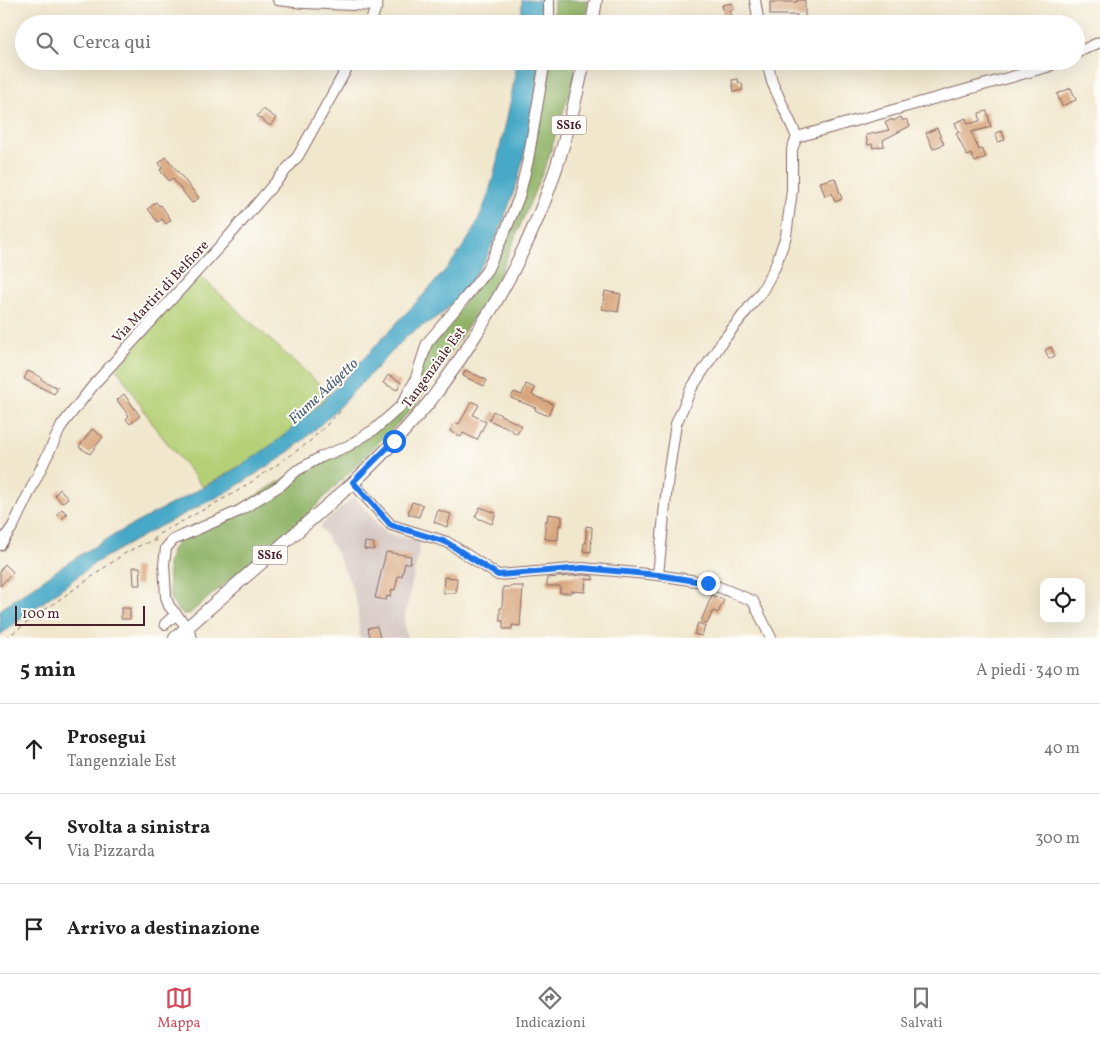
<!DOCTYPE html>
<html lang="it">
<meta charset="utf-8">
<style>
body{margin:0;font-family:Vollkorn,serif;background:#f2f2f2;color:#222}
.controls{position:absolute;right:15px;bottom:15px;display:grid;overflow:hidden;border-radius:10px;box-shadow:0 5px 20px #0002}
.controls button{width:45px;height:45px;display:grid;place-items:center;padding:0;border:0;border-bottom:1px solid #e0e0e0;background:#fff;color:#222;font:25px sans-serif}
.scale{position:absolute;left:15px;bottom:12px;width:130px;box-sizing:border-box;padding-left:5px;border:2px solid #4a1f2b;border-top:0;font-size:14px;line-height:18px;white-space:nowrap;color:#4a1f2b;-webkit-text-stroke:4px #fdfcf7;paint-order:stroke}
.stop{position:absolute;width:15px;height:15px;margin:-11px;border:4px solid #1a73e8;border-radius:50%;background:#fff}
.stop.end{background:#1a73e8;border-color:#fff;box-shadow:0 1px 5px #0008}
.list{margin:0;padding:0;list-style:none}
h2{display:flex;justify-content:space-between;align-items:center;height:65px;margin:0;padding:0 20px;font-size:21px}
h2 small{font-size:16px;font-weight:400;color:#767676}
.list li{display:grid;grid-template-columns:32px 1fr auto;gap:15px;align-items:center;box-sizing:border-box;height:90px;padding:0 20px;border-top:1px solid #e0e0e0}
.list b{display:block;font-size:19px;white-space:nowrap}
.list p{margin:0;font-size:16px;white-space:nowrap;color:#767676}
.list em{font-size:16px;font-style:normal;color:#767676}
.icon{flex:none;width:28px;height:28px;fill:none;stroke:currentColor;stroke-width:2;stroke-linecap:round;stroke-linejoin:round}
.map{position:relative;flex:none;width:1100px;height:638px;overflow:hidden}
.search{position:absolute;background:#fff;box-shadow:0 5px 20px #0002;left:15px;right:15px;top:15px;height:55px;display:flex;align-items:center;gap:12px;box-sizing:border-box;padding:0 18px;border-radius:28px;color:#767676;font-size:19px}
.sheet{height:335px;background:#fff}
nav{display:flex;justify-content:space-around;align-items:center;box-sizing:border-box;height:70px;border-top:1px solid #e0e0e0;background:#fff;font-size:14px;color:#767676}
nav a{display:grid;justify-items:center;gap:2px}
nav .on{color:#d1495b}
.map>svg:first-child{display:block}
.industrial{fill:#d0c0bc}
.green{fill:#b4cf75;stroke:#7f7750}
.forest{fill:#8fb266;stroke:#6c6848}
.water{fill:#47a9c7;stroke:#486479}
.building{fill:#d8a57c}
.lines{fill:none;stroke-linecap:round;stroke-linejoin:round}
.minor-casing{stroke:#846564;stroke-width:12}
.major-casing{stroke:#846564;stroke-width:14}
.path{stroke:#846564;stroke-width:1;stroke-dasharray:4 4;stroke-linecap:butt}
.minor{stroke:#fff;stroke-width:10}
.major{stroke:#fff;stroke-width:12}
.route{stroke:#1a73e8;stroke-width:6}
.labels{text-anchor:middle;stroke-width:4;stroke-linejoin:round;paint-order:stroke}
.shield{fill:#fdfcf7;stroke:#806168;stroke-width:1}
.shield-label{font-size:12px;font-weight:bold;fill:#4a1f2b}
.street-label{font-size:14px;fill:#4a1f2b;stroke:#fdfcf7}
.water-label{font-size:15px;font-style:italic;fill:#495d71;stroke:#fdfcf7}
</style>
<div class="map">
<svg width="1100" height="638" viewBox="0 0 1100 638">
<rect width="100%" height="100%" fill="#fdfcf7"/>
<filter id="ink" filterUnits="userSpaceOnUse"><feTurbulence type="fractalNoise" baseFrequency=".02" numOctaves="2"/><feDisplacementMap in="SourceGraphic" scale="10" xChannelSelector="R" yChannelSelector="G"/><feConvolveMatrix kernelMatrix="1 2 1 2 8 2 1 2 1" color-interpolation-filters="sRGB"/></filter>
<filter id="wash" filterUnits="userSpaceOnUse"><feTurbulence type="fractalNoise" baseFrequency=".0096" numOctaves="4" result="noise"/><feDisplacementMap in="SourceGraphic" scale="20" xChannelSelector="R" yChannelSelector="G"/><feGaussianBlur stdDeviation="1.12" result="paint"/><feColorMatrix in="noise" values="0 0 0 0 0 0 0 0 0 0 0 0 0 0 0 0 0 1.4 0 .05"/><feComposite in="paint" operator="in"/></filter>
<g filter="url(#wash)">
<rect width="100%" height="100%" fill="#f1e7cd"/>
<path class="industrial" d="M354,497L386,534L421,541L404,620L407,638H360L357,605L351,584L336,552L320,526Z"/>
<path class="green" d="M200,276L329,393C320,402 312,412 302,421C272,447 238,468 203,487L156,429L117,369L165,313Z"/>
<path class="forest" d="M554,0H588L584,24H553Z
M550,61H577L573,81L547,162L496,283L416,405L313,509L189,614H182L177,609L170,598L168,565L172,550L180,540L296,472L402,408L429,345L488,273L531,159Z"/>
<path class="water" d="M522,0H545L546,24H521Z
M517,61H541L527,142L518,180L500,230L485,260L466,288L443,313L408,335L332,414L301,442L278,460L227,492L153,530L95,563L0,635V610C36,585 71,559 109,538C155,511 203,490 248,461C304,426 348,375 393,327C420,298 449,270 470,236C487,208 494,175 501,143C508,116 513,89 517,61Z"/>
<g id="blocks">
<path class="building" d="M797,0H805V18H797V15H770V2H797Z
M732,3L734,9L730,10L733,24H727L722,5Z
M738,79L739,83H742L743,90L734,92L732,80Z
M1071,88L1076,100L1062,106L1057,94Z
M263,109L276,118L270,126L257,116Z
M987,111L991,127L971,132L979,150L982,149L986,157L975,162L971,154L967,156L956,133L959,132L955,123L966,118L968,124L980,121L979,113Z
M901,117L903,121L906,119L910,126L883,140L884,146L873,148L872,144L868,145L866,135L889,130L885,123L892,119L893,121Z
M937,128L944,144L933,149L926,133Z
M1002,131L1005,140L998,142L996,133Z
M166,157L199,198L192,203L172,178L169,181L160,170L162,168L159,163Z
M835,178L842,199L835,202L832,193L825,196L820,182Z
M156,202L159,206L161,205L171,220L166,224L162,219L158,222L148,209Z
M605,291L621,294L618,312L602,309Z
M1051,347L1055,356L1049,359L1045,350Z
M465,370L487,380L484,386L463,376Z
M28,371L41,377L40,379L58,388L54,394L24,379Z
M388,375L401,382L397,390L383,383Z
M526,384L535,388L532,395L553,404L548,416L535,410L536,408L511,398L514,392L522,395Z
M124,394L140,416L130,424L126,419L129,416L117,400Z
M472,401L479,405L473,415L486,422L477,440L463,433L461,437L450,431L455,422L459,424Z
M493,411L522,426L517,434L503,425L502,426L489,420Z
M92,429L103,437L90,454L79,447Z
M60,489L68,498L62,503L55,495Z
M412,502L423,505L419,517L408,514Z
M480,507L496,513L492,524L475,517Z
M62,509L67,514L62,519L57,514Z
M438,510L451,514L447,527L434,522Z
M548,514L562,516V525H559L558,540L545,539V521H547Z
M586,526L592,527L591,552L583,551L584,543H586Z
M365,542L374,543V550L364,549Z
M386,552L411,556L410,563H405L402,576H398L395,590L392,589L390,597L387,596L386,600L375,598Z
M5,564L13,572L0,586V570Z
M133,567H140L141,585H134Z
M583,575L593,576V580L586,579L585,592L571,591V593H560V586H547V578Z
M444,577L457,578L456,593H443Z
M511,586H523L520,626L512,625V629H503V621H500V608H502L503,587H511Z
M712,595L724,600L718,613L713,611L707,624L701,621Z
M121,608H130V619H121Z
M698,623L705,626L702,636L694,634Z
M377,626L380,638H370L368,628Z"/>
</g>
</g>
<g filter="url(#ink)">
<use href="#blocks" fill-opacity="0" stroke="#846564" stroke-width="1"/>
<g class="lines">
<defs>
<path id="minor" d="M278,0L304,3L377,6
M755,0L759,24
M370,24L378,1
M549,24V0
M1076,53L1100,42
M797,137L1047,67L1060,61
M353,483L391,525L447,542L498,575L583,568L658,575L709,583L753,601L771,638
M0,545L13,526L62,425L96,382L230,235L298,156L351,61
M658,575L668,476L676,424L691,389L722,342L762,291L775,267L786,236L792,190V149L797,137L772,82L767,61
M165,624L175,615
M192,638L187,627L169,606L166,597L164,564L166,548L173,540L239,511L281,485L296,471L321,457L348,446L375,429L401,406L415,381L427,343L465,298L487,270L505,232L519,197L528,160L545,61"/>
<path id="major" d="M592,24L596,0
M175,638L353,483C380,457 407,429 431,400C447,379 462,357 476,334C500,297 521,258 538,217C559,167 573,114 584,61"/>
</defs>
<use href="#minor" class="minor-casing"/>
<use href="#major" class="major-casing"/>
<path class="path" d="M154,540L157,535L236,492L274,467L309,442L343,409
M6,638C33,618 61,598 89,579C109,565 135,542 160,540"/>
<use href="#minor" class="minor"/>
<use href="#major" class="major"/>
</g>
</g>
<g class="lines" filter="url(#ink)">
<path class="route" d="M394,441L353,482L391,525L446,542L498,575L583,568L658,575L708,583"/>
</g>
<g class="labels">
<g class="shield">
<rect x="551.5" y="115.5" width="35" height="19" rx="4"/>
<rect x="252.5" y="545.5" width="35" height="19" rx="4"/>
</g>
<g class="shield-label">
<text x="569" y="129">SS16</text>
<text x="270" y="559">SS16</text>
</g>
<g class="street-label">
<text transform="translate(160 291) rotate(-47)" y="5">Via Martiri di Belfiore</text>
<text transform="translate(433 367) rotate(-54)" y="5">Tangenziale Est</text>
</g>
<g class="water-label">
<text transform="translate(323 391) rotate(-43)" y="5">Fiume Adigetto</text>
</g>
</g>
</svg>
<div class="controls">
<button><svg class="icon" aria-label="locate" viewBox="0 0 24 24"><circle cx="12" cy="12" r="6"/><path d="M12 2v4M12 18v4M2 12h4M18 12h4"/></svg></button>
</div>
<div class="scale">100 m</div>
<div class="stop" style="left:394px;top:441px"></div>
<div class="stop end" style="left:708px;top:583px"></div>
<div class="search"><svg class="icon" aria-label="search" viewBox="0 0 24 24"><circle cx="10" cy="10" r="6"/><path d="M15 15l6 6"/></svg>Cerca qui</div>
</div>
<section class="sheet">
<h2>5 min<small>A piedi · 340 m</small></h2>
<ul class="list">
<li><svg class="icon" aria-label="ahead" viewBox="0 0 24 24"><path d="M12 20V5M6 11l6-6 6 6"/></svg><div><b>Prosegui</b><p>Tangenziale Est</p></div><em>40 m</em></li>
<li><svg class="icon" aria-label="left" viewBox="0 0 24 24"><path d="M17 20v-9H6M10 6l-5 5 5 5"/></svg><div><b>Svolta a sinistra</b><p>Via Pizzarda</p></div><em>300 m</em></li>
<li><svg class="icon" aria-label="arrive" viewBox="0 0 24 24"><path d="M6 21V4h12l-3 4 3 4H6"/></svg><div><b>Arrivo a destinazione</b></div></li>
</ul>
</section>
<nav>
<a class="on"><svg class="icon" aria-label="map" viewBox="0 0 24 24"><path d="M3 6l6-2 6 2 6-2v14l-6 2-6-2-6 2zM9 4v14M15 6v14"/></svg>Mappa</a>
<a><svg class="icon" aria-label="directions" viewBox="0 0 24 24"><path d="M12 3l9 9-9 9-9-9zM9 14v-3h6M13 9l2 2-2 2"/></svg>Indicazioni</a>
<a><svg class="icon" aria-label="saved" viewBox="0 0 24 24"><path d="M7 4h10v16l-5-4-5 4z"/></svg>Salvati</a>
</nav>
